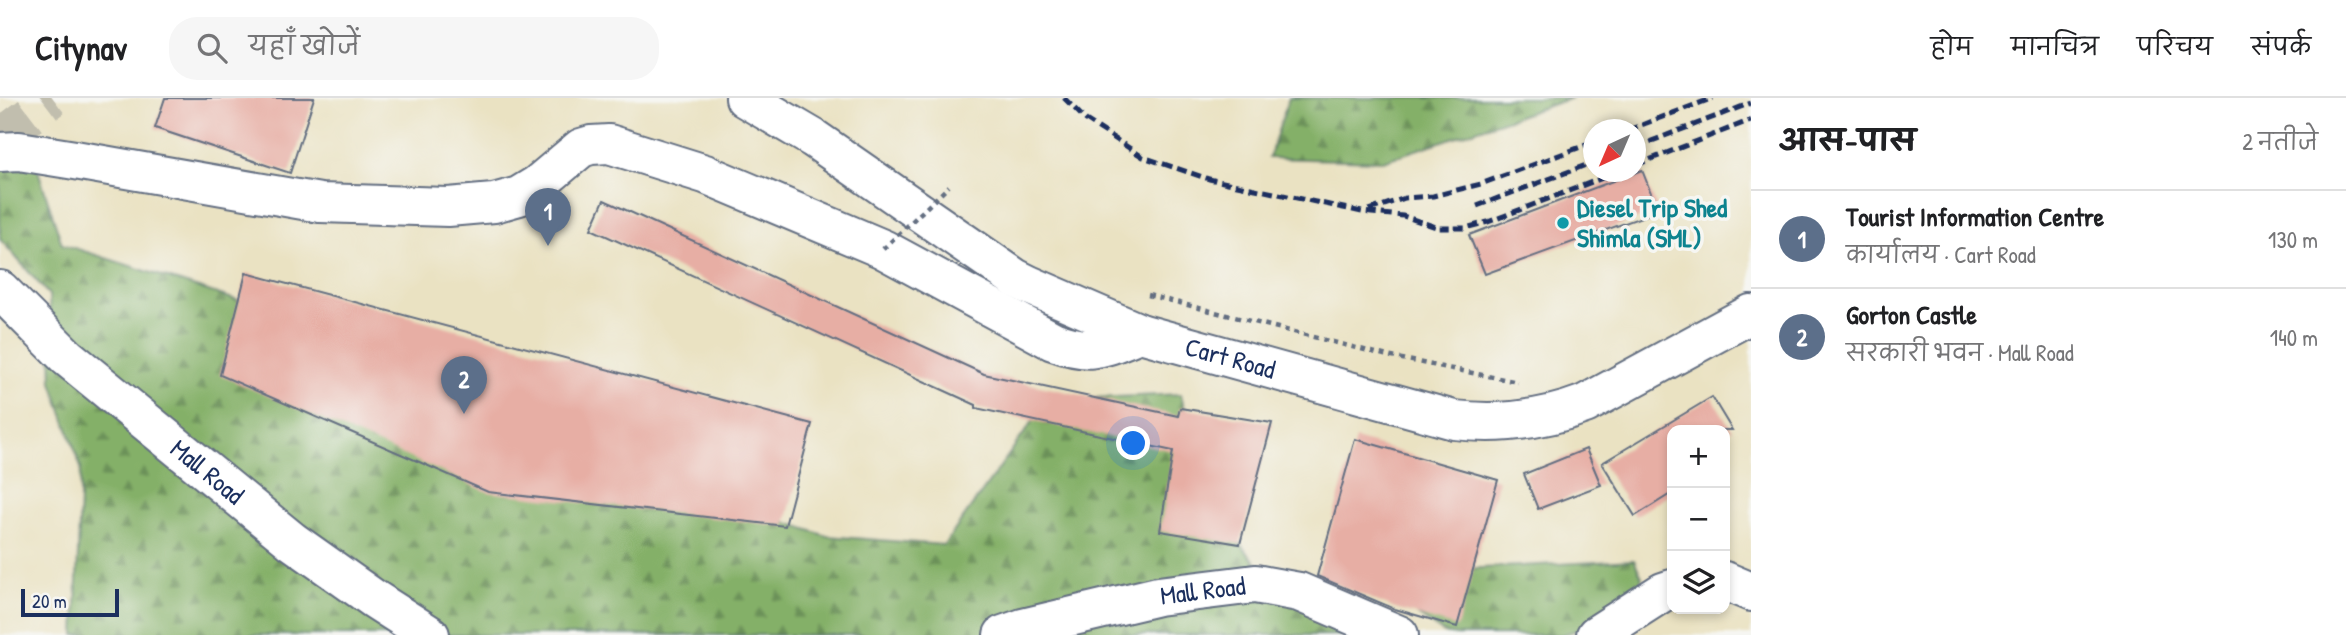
<!DOCTYPE html>
<html lang="hi">
<meta charset="utf-8">
<style>
body{margin:0;font-family:"Patrick Hand","Playpen Sans Deva",sans-serif;background:#f6f6f6;color:#202124}
.controls{position:absolute;right:21px;bottom:21px;display:grid;overflow:hidden;border-radius:14px;box-shadow:0 4px 10px #0003}
.controls button{width:63px;height:63px;display:grid;place-items:center;padding:0;border:0;border-bottom:2px solid #e0e0e0;background:#fff;color:#202124;font:35px sans-serif}
.compass{position:absolute;left:1583px;top:21px;width:63px;height:63px;border-radius:50%;background:#fff;box-shadow:0 4px 10px #0003;rotate:224deg}
.scale{position:absolute;left:21px;bottom:18px;width:98px;box-sizing:border-box;padding-left:7px;border:4px solid #1b2f5e;border-top:0;font-size:19px;line-height:24px;white-space:nowrap;color:#1b2f5e;-webkit-text-stroke:5px #f6f6f2;paint-order:stroke}
.you{position:absolute;left:1134px;top:346px;width:24px;height:24px;margin:-18px;border:5px solid #fff;border-radius:50%;background:#1a73e8;box-shadow:0 0 0 10px #1a73e833}
.badge{display:grid;place-items:center;width:46px;height:46px;border-radius:50%;background:#1f6fb2;color:#fff;font-size:23px;font-weight:700}
.pin{position:absolute;translate:-50% -58px;filter:drop-shadow(0 2px 4px #0008)}
.pin::after{content:'';position:absolute;top:37px;width:24px;height:21px;background:inherit;clip-path:polygon(0 0,100% 0,50% 100%)}
.list{margin:0;padding:0;list-style:none}
h2{display:flex;justify-content:space-between;align-items:center;height:91px;margin:0;padding:0 28px;font-size:30px}
h2 small{font-size:23px;font-weight:400;color:#757577}
.list li{display:grid;grid-template-columns:46px 1fr auto;gap:21px;align-items:center;box-sizing:border-box;height:98px;padding:0 28px;border-top:2px solid #e0e0e0}
.list b{display:block;font-size:26px;white-space:nowrap}
.list p{margin:0;font-size:23px;white-space:nowrap;color:#757577}
.list em{font-size:23px;font-style:normal;color:#757577}
.icon{flex:none;width:38px;height:38px;fill:none;stroke:currentColor;stroke-width:2;stroke-linecap:round;stroke-linejoin:round}
.map{position:relative;flex:none;width:1751px;height:537px;overflow:hidden}
header{display:flex;align-items:center;gap:42px;box-sizing:border-box;height:98px;padding:0 35px;background:#fff;border-bottom:2px solid #e0e0e0}
header strong{font-size:33px}
nav{display:flex;gap:38px;margin-inline-start:auto;font-size:24px}
.search{width:490px;height:63px;background:#f6f6f6;display:flex;align-items:center;gap:18px;box-sizing:border-box;padding:0 24px;border-radius:28px;color:#757577;font-size:26px}
main{display:flex}
aside{flex:1;background:#fff}
.map>svg:first-child{display:block}
.forest{fill:url(#forest-firs);stroke:#507063;stroke-width:2}
.building{fill:#e7aea4}
.lines{fill:none;stroke-linecap:round;stroke-linejoin:round}
.major-tunnel{stroke:#c1beae;stroke-width:38;stroke-dasharray:38 19;stroke-linecap:butt}
.minor-casing{stroke:#636e81;stroke-width:42}
.major-casing{stroke:#636e81;stroke-width:42}
.path{stroke:#636e81;stroke-width:4.5;stroke-dasharray:5 5;stroke-linecap:butt}
.minor{stroke:#fff;stroke-width:38}
.major{stroke:#fff;stroke-width:38}
.rail{stroke:#1b2f5e;stroke-width:5;stroke-dasharray:10 5;stroke-linecap:butt}
.path-bridge{stroke:#636e81;stroke-width:4.5;stroke-dasharray:5 5;stroke-linecap:butt}
.culture-dot{fill:#0f9aa8;stroke:#f6f6f2;stroke-width:2.5}
.labels{text-anchor:middle;stroke-width:7;stroke-linejoin:round;paint-order:stroke}
.culture-label{font-size:26px;font-weight:bold;fill:#0d838f;stroke:#f6f6f2;text-anchor:start}
.street-label{font-size:26px;fill:#1b2f5e;stroke:#f6f6f2}
</style>
<header>
<strong>Citynav</strong>
<div class="search"><svg class="icon" aria-label="search" viewBox="0 0 24 24"><circle cx="10" cy="10" r="6"/><path d="M15 15l6 6"/></svg>यहाँ खोजें</div>
<nav><a>होम</a><a>मानचित्र</a><a>परिचय</a><a>संपर्क</a></nav>
</header>
<main>
<div class="map">
<svg width="1751" height="537" viewBox="0 0 1751 537">
<defs>
<pattern id="forest-firs" width="22" height="20" patternUnits="userSpaceOnUse" patternTransform="scale(1.75)"><rect width="22" height="20" fill="#84b068"/><path d="M5 1l3.5 6h-7zM16 11l3.5 6h-7z" fill="#6b9059"/></pattern>
</defs>
<rect width="100%" height="100%" fill="#f6f6f2"/>
<filter id="ink" filterUnits="userSpaceOnUse"><feTurbulence type="fractalNoise" baseFrequency=".0143" numOctaves="2"/><feDisplacementMap in="SourceGraphic" scale="14" xChannelSelector="R" yChannelSelector="G"/><feConvolveMatrix kernelMatrix="1 2 1 2 8 2 1 2 1" color-interpolation-filters="sRGB"/></filter>
<filter id="wash" filterUnits="userSpaceOnUse"><feTurbulence type="fractalNoise" baseFrequency=".00686" numOctaves="4" result="noise"/><feDisplacementMap in="SourceGraphic" scale="28" xChannelSelector="R" yChannelSelector="G"/><feGaussianBlur stdDeviation="1.57" result="paint"/><feColorMatrix in="noise" values="0 0 0 0 0 0 0 0 0 0 0 0 0 0 0 0 0 1.4 0 .05"/><feComposite in="paint" operator="in"/></filter>
<g filter="url(#wash)">
<rect width="100%" height="100%" fill="#eae2c2"/>
<path class="forest" d="M1289,0H1572L1383,63L1269,60Z
M37,69L62,146L267,212L590,359L827,438L944,447L1048,302L1181,296L1204,402L1276,489L1360,537H75L81,370L52,284L49,197L0,141V72Z
M1634,462L1642,479L1630,517L1561,537H1457L1444,535L1378,490L1462,471Z"/>
<g id="blocks">
<path class="building" d="M165,0H314L290,75L155,30Z
M1642,72L1658,113L1485,176L1469,137Z
M604,102L984,276L1178,318L1180,310L1272,325L1240,446L1160,433L1173,353L976,310V307L591,131Z
M246,175L812,326L785,428L488,394L220,277Z
M1712,299L1732,332H1672V395L1635,418L1602,365Z
M1355,341L1498,382L1457,529L1395,511L1317,478Z
M1586,351L1601,387L1538,411L1524,376Z"/>
</g>
</g>
<g filter="url(#ink)">
<use href="#blocks" fill-opacity="0" stroke="#636e81" stroke-width="2"/>
<g class="lines">
<path class="major-tunnel" d="M0,40L53,0"/>
<defs>
<g id="minor">
<path d="M0,54L19,53L75,62L320,105L448,109L494,105L519,98L537,87L581,50L591,47L609,46L705,76L883,151L1053,243C1094,258 1102,249 1140,235"/>
<path id="s1" d="M0,192L67,259L292,443L374,501L430,537"/>
<path d="M1725,483L1751,494"/>
<path id="s2" d="M1003,537L1023,530L1158,498L1255,486L1299,494L1399,537"/>
<path d="M1596,537L1663,494L1672,491"/>
</g>
<g id="major">
<path id="s3" d="M745,0L813,40L1015,180L1029,187L1140,235L1454,322C1498,327 1543,322 1585,306L1751,216"/>
</g>
</defs>
<use href="#minor" class="minor-casing"/>
<use href="#major" class="major-casing"/>
<path class="path" d="M1148,197L1392,259L1518,284"/>
<use href="#minor" class="minor"/>
<use href="#major" class="major"/>
<path class="rail" d="M1064,0L1086,22L1143,59L1209,81L1362,114L1403,118L1439,130H1465L1488,124L1618,74
M1628,32L1713,0
M1636,49L1751,5
M1636,67L1751,22
M1477,108L1594,64
M1369,112L1405,100L1433,98L1481,86L1594,44"/>
<path class="path-bridge" d="M883,151L949,88"/>
</g>
</g>
<circle class="culture-dot" cx="1563" cy="125" r="7"/>
<g class="labels">
<g class="culture-label">
<text x="1577" y="119">Diesel Trip Shed<tspan x="1577" dy="30">Shimla (SML)</tspan></text>
</g>
<g class="street-label">
<text dy="9" stroke="none"><textPath href="#s3" startOffset="555">Cart Road</textPath></text>
<text dy="9" stroke="none"><textPath href="#s1" startOffset="276">Mall Road</textPath></text>
<text dy="9" stroke="none"><textPath href="#s2" startOffset="205">Mall Road</textPath></text>
</g>
</g>
</svg>
<div class="controls">
<button>+</button>
<button>−</button>
<button><svg class="icon" aria-label="layers" viewBox="0 0 24 24"><path d="M12 4l9 5-9 5-9-5zM3 14l9 5 9-5"/></svg></button>
</div>
<svg class="compass" viewBox="-18 -18 36 36"><path d="M0-13l5 13h-10z" fill="#e53935"/><path d="M0 13l5-13h-10z" fill="#757577"/></svg>
<div class="scale">20 m</div>
<div class="you"></div>
<div class="pin badge" style="left:548px;top:148px;background:#5c6f8a">1</div>
<div class="pin badge" style="left:464px;top:316px;background:#5c6f8a">2</div>
</div>
<aside>
<h2>आस-पास<small>2 नतीजे</small></h2>
<ul class="list">
<li><span class="badge" style="background:#5c6f8a">1</span><div><b>Tourist Information Centre</b><p>कार्यालय · Cart Road</p></div><em>130 m</em></li>
<li><span class="badge" style="background:#5c6f8a">2</span><div><b>Gorton Castle</b><p>सरकारी भवन · Mall Road</p></div><em>140 m</em></li>
</ul>
</aside>
</main>
